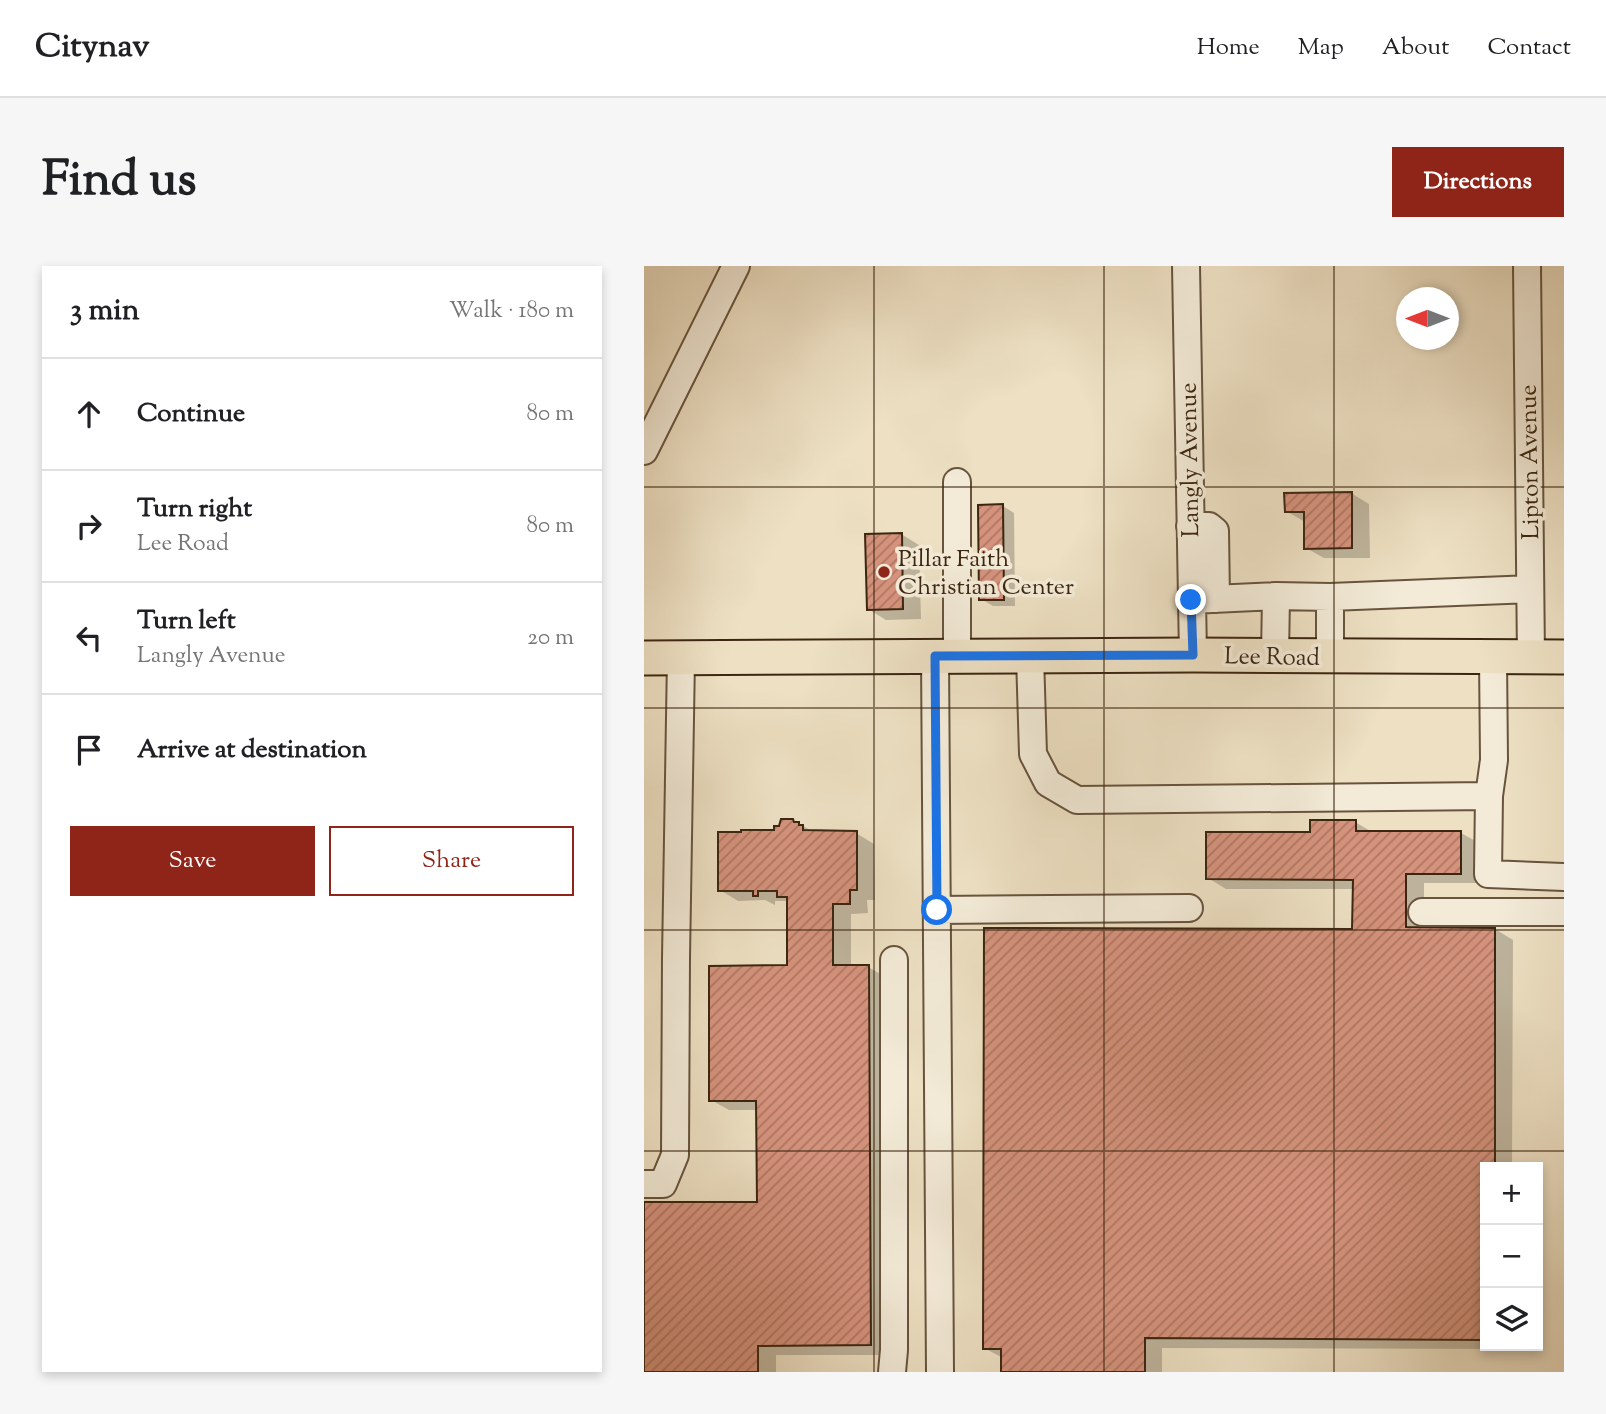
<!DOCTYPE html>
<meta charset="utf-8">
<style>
body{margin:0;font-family:"Sorts Mill Goudy",serif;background:#f6f6f6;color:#202124}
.controls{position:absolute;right:21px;bottom:21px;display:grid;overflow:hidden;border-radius:0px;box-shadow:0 4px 10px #0003}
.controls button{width:63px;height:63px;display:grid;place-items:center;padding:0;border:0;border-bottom:2px solid #e0e0e0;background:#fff;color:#202124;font:35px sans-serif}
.compass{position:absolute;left:752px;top:21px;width:63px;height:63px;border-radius:50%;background:#fff;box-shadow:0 4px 10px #0003;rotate:270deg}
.stop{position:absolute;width:21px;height:21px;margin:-16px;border:5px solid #1a73e8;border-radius:50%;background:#fff}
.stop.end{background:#1a73e8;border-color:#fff;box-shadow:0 2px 7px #0008}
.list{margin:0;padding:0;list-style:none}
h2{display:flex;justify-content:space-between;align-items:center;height:91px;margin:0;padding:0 28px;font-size:30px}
h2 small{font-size:23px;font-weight:400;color:#757577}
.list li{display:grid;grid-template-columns:46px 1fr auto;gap:21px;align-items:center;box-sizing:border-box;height:112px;padding:0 28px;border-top:2px solid #e0e0e0}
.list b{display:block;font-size:26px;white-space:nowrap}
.list p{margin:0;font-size:23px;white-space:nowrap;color:#757577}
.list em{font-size:23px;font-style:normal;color:#757577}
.actions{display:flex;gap:14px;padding:21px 28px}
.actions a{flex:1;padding:16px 0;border:2px solid #8f2418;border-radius:0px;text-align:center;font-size:24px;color:#8f2418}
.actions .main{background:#8f2418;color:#fff}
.icon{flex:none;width:38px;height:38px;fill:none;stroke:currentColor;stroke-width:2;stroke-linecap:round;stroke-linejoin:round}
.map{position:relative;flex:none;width:920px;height:1106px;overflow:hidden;border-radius:0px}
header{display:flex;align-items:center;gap:42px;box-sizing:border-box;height:98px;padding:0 35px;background:#fff;border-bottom:2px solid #e0e0e0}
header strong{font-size:33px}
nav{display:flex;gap:38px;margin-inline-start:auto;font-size:24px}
.intro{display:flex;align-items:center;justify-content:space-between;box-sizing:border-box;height:168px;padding:0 42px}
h1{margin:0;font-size:49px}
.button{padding:18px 32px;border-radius:0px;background:#8f2418;color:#fff;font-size:24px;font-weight:700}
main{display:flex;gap:42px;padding:0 42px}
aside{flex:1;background:#fff;border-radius:0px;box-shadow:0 4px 10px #0003}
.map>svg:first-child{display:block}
.shadow{fill:#0003}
.building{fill:url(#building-hatch);stroke:#3c2611;stroke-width:2}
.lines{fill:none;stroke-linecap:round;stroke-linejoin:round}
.minor-casing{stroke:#68543e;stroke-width:30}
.major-casing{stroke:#3c2611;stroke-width:37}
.minor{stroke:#f3ebd8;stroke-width:26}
.major{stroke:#ede0c3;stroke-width:33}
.route{stroke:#1a73e8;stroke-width:9}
.grid{fill:none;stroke:#3c2611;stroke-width:2;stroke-opacity:0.55}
.poi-dot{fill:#8f2418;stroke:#f3ebd8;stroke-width:2.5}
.labels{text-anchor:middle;stroke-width:7;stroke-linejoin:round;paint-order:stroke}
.street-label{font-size:24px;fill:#3c2611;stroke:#f3ebd8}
.poi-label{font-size:24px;fill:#3c2611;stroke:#f3ebd8;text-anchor:start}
</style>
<header>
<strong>Citynav</strong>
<nav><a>Home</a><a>Map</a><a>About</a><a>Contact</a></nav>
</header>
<div class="intro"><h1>Find us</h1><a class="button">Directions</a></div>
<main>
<aside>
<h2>3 min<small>Walk · 180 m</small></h2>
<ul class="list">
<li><svg class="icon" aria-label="ahead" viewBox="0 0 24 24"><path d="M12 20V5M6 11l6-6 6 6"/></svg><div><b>Continue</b></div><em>80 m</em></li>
<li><svg class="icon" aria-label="right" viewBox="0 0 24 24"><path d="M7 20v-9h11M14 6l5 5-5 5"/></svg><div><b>Turn right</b><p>Lee Road</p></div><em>80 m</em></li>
<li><svg class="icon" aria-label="left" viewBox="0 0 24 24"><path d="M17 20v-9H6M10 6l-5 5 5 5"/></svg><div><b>Turn left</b><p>Langly Avenue</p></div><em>20 m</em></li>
<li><svg class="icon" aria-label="arrive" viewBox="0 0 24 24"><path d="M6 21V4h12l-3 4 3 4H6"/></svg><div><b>Arrive at destination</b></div></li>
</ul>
<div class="actions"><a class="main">Save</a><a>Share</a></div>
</aside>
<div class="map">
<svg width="920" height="1106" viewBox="0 0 920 1106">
<defs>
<pattern id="building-hatch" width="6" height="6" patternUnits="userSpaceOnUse" patternTransform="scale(1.75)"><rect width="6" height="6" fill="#d5927c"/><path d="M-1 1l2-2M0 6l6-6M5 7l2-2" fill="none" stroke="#ae7764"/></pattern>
</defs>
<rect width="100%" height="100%" fill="#ede0c3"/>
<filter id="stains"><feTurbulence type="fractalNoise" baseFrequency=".00286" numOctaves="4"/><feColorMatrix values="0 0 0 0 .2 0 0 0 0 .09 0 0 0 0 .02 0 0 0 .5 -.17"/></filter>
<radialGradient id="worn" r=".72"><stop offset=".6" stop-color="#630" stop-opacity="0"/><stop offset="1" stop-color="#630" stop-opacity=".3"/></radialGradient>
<path class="shadow" d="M707,227L725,238L726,292H680L662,282L661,256L642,245Z
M359,240L370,247L371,340H349L337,333Z
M257,268L275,279L277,353L242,354L224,343Z
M150,555L168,565L212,567L230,578L231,634H223L224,647L207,648V701H224L242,711L244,1089H132V1106H0V939L115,938L114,844H85L67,834L145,701L143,635H131V639L121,634L94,635L76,624L132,566Z
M711,556L730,567H817L835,577V617H780V663H851L869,674L868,901H841V1080H868V1083L518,1082V1106H359V1092L340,1082L710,665V623H582L564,612L667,568Z"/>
<path class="building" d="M708,226V282L660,283V246H641L640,227Z
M359,238L360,334H335L334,239Z
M258,267L259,343L223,344L221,268Z
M137,553H149L150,556H155V559H159V564L213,565V624H206V638H189V699H225L227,1079L114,1080V1106H0V936H113L112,835H65V700L143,699V631H133V625H114V630H109V625H74V566H97V564H130V560H135Z
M666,554H712V565H817V608H762V661L851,662V901H841V1074L501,1072V1106H357V1083H339L340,662L708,663L709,614L562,613V566H666Z"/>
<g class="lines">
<defs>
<path id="minor" d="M542,0L549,389
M883,0L887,392
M0,185L92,0
M313,216V390
M546,260H565L571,265L572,333
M686,331L886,323
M547,334L632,330L686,331V391
M291,390L296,1106
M386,390L389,488L404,517L433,534L845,530L850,494L849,392
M631,390L632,330
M845,530L844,608L920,611
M293,644L545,642
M778,646H920
M0,918H19L31,889L32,692L37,392
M248,1106L250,1084V694"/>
<path id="major" d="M0,392L549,389L920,391"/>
</defs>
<use href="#minor" class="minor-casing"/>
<use href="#major" class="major-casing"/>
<use href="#minor" class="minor"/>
<use href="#major" class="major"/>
</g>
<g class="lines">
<path class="route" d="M293,644L291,390L549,389L547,334"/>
</g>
<path class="grid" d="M230,0V1106M460,0V1106M690,0V1106M0,221H920M0,442H920M0,664H920M0,885H920"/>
<circle class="poi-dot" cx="240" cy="306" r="7"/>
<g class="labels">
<g class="street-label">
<text transform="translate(545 194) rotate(-91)" y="8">Langly Avenue</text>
<text transform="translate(885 196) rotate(-91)" y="8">Lipton Avenue</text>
<text transform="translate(628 390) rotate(1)" y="8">Lee Road</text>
</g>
<g class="poi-label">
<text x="254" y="300">Pillar Faith<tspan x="254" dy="28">Christian Center</tspan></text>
</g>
</g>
<rect width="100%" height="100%" filter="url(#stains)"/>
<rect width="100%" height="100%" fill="url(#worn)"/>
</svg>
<div class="controls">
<button>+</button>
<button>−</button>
<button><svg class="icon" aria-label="layers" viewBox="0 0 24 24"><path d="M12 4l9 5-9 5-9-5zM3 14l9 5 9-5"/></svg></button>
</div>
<svg class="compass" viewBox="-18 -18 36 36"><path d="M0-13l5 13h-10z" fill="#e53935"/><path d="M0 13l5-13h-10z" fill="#757577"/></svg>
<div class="stop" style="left:293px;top:644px"></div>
<div class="stop end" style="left:547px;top:334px"></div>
</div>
</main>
